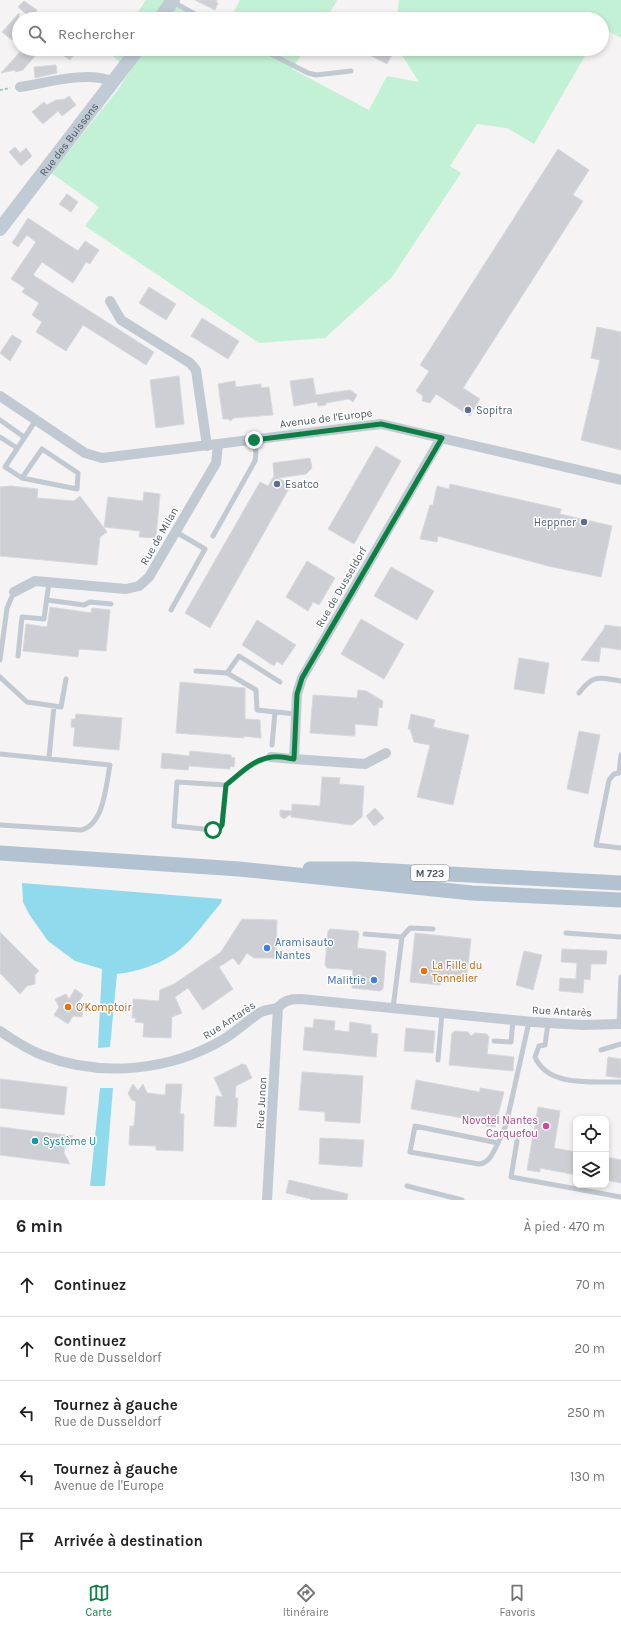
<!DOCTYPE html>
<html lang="fr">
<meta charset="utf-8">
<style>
body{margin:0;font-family:Karla,sans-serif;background:#f6f6f6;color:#202124}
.controls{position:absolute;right:12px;bottom:12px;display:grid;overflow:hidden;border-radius:8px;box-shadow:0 2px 6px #0003}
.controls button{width:36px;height:36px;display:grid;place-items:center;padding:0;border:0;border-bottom:1px solid #e0e0e0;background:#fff;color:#202124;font:20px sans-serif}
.stop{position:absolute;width:12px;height:12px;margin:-9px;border:3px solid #0b8043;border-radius:50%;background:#fff}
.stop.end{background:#0b8043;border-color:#fff;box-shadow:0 1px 4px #0008}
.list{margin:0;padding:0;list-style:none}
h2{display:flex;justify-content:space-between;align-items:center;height:52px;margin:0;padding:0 16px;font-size:17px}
h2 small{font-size:13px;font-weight:400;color:#757577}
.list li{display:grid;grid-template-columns:26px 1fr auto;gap:12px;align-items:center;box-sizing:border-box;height:64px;padding:0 16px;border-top:1px solid #e0e0e0}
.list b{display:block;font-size:15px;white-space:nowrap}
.list p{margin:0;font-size:13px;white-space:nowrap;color:#757577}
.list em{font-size:13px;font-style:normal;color:#757577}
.icon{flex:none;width:22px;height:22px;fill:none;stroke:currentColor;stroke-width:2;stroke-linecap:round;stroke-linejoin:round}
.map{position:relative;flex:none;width:621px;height:1200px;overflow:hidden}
.search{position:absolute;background:#fff;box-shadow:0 2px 6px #0003;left:12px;right:12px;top:12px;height:44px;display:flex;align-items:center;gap:10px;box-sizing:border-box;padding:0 14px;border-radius:22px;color:#757577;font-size:15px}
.sheet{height:372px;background:#fff}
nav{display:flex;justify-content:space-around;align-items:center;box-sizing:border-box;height:56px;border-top:1px solid #e0e0e0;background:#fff;font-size:11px;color:#757577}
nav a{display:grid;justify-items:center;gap:2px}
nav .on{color:#0b8043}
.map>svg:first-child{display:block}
.green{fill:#c3f1d5}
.water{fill:#90daee}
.building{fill:#cdcfd5;stroke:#d7d9de}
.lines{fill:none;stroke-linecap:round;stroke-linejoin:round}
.path{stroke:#7ad0a6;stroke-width:1.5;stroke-dasharray:3 2;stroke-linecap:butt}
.lane{stroke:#c1cad2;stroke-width:5}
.street{stroke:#c1cad2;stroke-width:10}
.secondary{stroke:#c1cbd6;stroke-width:14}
.primary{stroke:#b3c2d1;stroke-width:15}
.route{stroke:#0b8043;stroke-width:5}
.service-dot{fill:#5c6f8a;stroke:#fff;stroke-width:1.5}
.shop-dot{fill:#3f7fe0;stroke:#fff;stroke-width:1.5}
.food-dot{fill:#e8710a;stroke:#fff;stroke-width:1.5}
.hotel-dot{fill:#d1479c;stroke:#fff;stroke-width:1.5}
.culture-dot{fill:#0f9aa8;stroke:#fff;stroke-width:1.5}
.labels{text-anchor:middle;stroke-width:3;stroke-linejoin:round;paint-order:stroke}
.shield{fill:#fff;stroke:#808990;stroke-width:1}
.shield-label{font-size:10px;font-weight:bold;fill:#4a5661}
.street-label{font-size:11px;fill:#4a5661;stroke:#fff}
.service-label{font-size:11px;fill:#4e5e75;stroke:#fff;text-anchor:start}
.shop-label{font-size:11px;fill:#366cbe;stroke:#fff;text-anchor:start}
.food-label{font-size:11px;fill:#c56008;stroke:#fff;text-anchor:start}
.hotel-label{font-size:11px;fill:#b23c85;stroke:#fff;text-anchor:end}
.culture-label{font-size:11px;fill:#0d838f;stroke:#fff;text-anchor:start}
</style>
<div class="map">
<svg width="621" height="1200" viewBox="0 0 621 1200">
<rect width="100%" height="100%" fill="#f5f3f3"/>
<path class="green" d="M146,0H165L198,19H133Z
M240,0H336L337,1L325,19H230Z
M399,0H621V38L602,28V19H397Z
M111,49H305L292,69L369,110L387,76L419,82L398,49H589L534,144L507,128L477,124L450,166L461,173L392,277L325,338L259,343L85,226L99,207L51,173L117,91L130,71L108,52Z"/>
<path class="water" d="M22,883L222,899L221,903C211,914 203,926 193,937C174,959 145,971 117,974L110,1047L98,1048L102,969L75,961L48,941L29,914L23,902Z
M100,1088H113L105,1186H90Z"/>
<path class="building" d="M195,0H217L216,2L218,3L215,10Z
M24,1L37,10L36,11L45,19H32L18,7Z
M19,13V32L12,40L2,32Z
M28,49L35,56L23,70L15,72V70L1,73L20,52L23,54Z
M54,49H78L70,60Z
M358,49H385L393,53L387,64Z
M56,65L57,73L35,78L34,67Z
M69,96L76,105L62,116L58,111L43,124L32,112L44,102L47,105L56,100L65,99Z
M15,147L20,153L26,148L32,156L21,166L9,152Z
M558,149L589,170L573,195L583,201L463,388L480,399L470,416L436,394L430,403L422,401L423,396L416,391L429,371L420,365Z
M67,194L78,202L71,212L59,204Z
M28,218L78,251L85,241L99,250L90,264L86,262L73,283L42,262L33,275L154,352L146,365L83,325L66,351L36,332L42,322L32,315L39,303L22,292L25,288L11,279L36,242L27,235L18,247L12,243Z
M149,287L176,304L166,320L139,303Z
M202,318L239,341L228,359L191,336Z
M597,327L621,332V450L581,440L600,360L591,358Z
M12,335L22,341L10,361L0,353Z
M179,376L184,424L156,428L150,380Z
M313,378L316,395L350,390L357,395L353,402L349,399L326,403V405L318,406L317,402L294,406L290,381Z
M235,381L236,387L261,384V388L269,387L273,415L233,418L231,421L228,419H223L218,384Z
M376,446L401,461L354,544L328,529Z
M310,458L312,468L306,474L278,478L291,485L210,628L185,613L260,482L268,486L274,476L273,463Z
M450,484L561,509L560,514L612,526L601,577L548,566L438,536L437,542L420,539L430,505H433L437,486L449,489Z
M11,486L38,489L37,498L74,501L80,496L107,532L100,537L97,565L0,556V487Z
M144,492L160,494L156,538L139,537L140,531L104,527L108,497L143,501Z
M307,561L335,578L319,605L313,602L308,611L286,597Z
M391,567L434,591L417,620L374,596Z
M50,607L91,613L92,608L110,610L106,651L79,649L78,657L23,651L26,624L47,627Z
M361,619L404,644L384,679L341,654Z
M257,620L296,645L282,665L277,661L274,666L242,645Z
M605,625L621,627V650L601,647L599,662L581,660L604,629Z
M519,658L549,663L544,694L514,689Z
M180,682L245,688V719L260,720L261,738L244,736V738L176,733Z
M358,690L366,691L383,701L382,708L379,707L377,726L355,724V736L310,733L313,695L357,698Z
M76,714L122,718L119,750L73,746L75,728L71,727V723L72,719H75Z
M411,714L435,720L433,727L469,735L453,805L417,797L430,745L414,742L410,729H408Z
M579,731L600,735L588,794L567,789Z
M190,751L231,755V757L235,758L234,767L230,766V769L189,766L188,770L161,768L162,753L189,756Z
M322,777L340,778L339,784L364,786L362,817L352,825L291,817V814L284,819L280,816V810L292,811V804L320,806Z
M375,808L384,818L374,826L366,816Z
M242,919L277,920L276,958H254L247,953L239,965L233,958L219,967L233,989L203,1010L188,988L175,997L182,1013L172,1017L171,1038L143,1037L144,1023L135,1022L136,1018H132L133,999L159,1001L160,990L174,984L221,952Z
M330,929L357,931L359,934L357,948L384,951L386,953L383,989L380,991L352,988L353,970L327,968L325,965L328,931Z
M0,932L39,971L35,975V984L27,986L20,994L0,973Z
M415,933L471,939L466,983L441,981L440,985L410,982Z
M562,949L607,951L606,964H591L590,980L584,979L583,993L559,991L560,978L576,979L577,963L561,962Z
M524,951L542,955L533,990L516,985Z
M75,989L83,995L77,1004L83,1005L82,1017L73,1016L68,1024L54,1015L59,1007L55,999L66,994L69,999Z
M314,1019L335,1021L334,1030L349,1032L350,1022L371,1025V1033L378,1034L376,1057L303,1050L305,1027L313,1028Z
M406,1028L435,1031L433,1053L404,1051Z
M455,1031L468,1032L471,1036L475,1033L487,1034L489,1037L487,1054L514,1057L513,1071L449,1065L452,1033Z
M608,1057L621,1059V1078L606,1076Z
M242,1064L246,1065L252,1078L236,1086L235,1098H238L236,1127L214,1126L216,1096L223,1097L214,1078Z
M302,1072L363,1076L360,1123L325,1121V1112L299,1110Z
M0,1079L67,1087L64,1115L0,1108Z
M416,1080L480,1092V1088L504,1092L495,1127L486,1126V1124L479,1123L480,1121L411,1109Z
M133,1084L138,1091L143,1084L147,1093L165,1095L166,1084H182L180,1114H184L183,1151L156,1150V1146L129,1145L130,1126H134L136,1102L131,1099L128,1093Z
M538,1107L560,1111L554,1148L576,1152V1175L540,1168V1172L527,1170Z
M0,1127L73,1136L65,1146L64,1153L70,1164L0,1155Z
M320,1138L364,1140L362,1167L319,1164Z
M606,1157L621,1160V1183L606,1180Z
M289,1180L348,1194L347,1200H311V1199L286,1193Z"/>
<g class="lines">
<path class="path" d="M0,90L10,88"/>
<path class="lane" d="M173,2L204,19
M261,49L308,73L316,75L351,71
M0,420L24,437
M0,437L17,448
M22,478L42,449L78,473L77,489L22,478L5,467L36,420
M213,536L255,461L256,453L254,440
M47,600L84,605L90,602L111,604
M171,610L205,549L176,532
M18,656L22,617L44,619L49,582
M0,660L7,608L14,592
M196,671L227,673L256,690L257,710L296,714
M227,673L239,656L280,682
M0,677L27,702L61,707L66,679
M579,693C594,673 599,678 621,681
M272,745L275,712
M0,754L110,765C106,785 104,825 81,830L0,825
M621,755L619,773L614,774L609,780L596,845L621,848
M49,758L54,706
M226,785L222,825L219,829L213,830L174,826L177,782L226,785C242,772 251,763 271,757
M566,933L621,937
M365,934L402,937L393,1008
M402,937L410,928L433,929
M548,1023L545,1045L539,1046L535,1057C548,1088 594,1081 621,1082
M619,1024L621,977
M494,1041L511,1042L513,1020
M601,1050L621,1044
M438,1060L442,1013
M517,1141L511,1177L621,1197
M498,1143L415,1126L410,1152L479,1164C489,1163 493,1153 497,1145L498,1143L506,1125L529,1022
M407,1186L462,1200"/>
<path class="street" d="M20,87C46,83 88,70 113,82
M110,301L121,320L190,363L196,370L207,446
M0,396L85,453L102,458L381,424L621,480
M14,592L35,581L126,589L139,586L149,577L216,463L218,445
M386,753L365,764L294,759L297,694L302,678L441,438
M271,757L294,759
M0,1031C13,1040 27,1049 42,1055C102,1078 170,1071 224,1039C237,1031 248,1020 261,1012C267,1009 274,1010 279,1007C280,1006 281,1004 283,1003C288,999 295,999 301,999L533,1022L582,1025L621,1024
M267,1200L278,1007"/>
<g class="secondary">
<path d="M160,19L173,0"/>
<path id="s1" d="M0,229L138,49"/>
</g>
<path class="primary" d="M0,853L239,869L472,893L621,900
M310,869H356L621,883"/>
</g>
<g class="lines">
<path class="route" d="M213,830L219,829L222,825L226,785C240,774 253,759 272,757C279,756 287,758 294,759L297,694L302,678L442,438L381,424L254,440"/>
</g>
<g class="service-dot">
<circle cx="468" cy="410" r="4"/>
<circle cx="277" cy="484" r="4"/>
<circle cx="584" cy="522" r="4"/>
</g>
<g class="shop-dot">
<circle cx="267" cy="948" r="4"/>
<circle cx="374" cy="980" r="4"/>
</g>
<g class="food-dot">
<circle cx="424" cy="971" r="4"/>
<circle cx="68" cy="1007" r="4"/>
</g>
<circle class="hotel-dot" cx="546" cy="1126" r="4"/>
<circle class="culture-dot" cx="35" cy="1141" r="4"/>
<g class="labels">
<rect class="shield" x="411" y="865" width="38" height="16" rx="3"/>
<g class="shield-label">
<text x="430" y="877">M 723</text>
</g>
<g class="street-label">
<text dy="4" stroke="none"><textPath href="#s1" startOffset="113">Rue des Buissons</textPath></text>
<text transform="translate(326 418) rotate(-7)" y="4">Avenue de l'Europe</text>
<text transform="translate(159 536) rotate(-60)" y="4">Rue de Milan</text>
<text transform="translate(341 587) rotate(-60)" y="4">Rue de Dusseldorf</text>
<text transform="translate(562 1011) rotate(3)" y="4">Rue Antarès</text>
<text transform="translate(229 1020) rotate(-33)" y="4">Rue Antarès</text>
<text transform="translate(261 1103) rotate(-87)" y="4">Rue Junon</text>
</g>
<g class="service-label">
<text x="476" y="414">Sopitra</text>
<text x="285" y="488">Esatco</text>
<text x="576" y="526" text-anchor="end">Heppner</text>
</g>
<g class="shop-label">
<text x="275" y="946">Aramisauto<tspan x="275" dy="13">Nantes</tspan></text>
<text x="366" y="984" text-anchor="end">Malitrie</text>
</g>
<g class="food-label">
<text x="432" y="969">La Fille du<tspan x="432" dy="13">Tonnelier</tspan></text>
<text x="76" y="1011">O'Komptoir</text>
</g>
<g class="hotel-label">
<text x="538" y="1124">Novotel Nantes<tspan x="538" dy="13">Carquefou</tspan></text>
</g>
<g class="culture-label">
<text x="43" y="1145">Système U</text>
</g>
</g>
</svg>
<div class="controls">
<button><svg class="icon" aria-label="locate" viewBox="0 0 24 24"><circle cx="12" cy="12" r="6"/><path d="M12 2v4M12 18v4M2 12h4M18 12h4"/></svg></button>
<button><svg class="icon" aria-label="layers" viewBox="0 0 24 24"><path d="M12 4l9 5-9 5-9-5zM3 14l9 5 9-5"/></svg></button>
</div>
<div class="stop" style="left:213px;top:830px"></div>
<div class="stop end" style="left:254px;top:440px"></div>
<div class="search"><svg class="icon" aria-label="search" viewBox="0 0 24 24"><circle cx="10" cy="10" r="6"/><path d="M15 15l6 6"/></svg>Rechercher</div>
</div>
<section class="sheet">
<h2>6 min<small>À pied · 470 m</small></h2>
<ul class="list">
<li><svg class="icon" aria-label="ahead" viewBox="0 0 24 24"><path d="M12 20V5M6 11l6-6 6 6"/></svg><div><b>Continuez</b></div><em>70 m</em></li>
<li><svg class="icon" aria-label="ahead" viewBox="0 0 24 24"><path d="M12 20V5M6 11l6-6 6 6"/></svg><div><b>Continuez</b><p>Rue de Dusseldorf</p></div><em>20 m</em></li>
<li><svg class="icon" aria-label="left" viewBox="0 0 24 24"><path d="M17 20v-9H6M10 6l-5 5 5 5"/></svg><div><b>Tournez à gauche</b><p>Rue de Dusseldorf</p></div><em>250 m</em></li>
<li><svg class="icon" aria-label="left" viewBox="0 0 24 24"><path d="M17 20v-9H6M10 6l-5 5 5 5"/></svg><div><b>Tournez à gauche</b><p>Avenue de l'Europe</p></div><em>130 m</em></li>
<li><svg class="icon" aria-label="arrive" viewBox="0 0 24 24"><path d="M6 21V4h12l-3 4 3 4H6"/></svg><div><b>Arrivée à destination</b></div></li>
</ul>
</section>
<nav>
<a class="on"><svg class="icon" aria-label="map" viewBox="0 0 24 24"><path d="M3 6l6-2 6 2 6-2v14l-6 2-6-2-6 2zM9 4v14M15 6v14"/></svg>Carte</a>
<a><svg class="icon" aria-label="directions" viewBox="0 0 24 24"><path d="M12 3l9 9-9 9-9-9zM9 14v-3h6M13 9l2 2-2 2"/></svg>Itinéraire</a>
<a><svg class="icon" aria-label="saved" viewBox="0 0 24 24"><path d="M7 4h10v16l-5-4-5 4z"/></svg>Favoris</a>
</nav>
